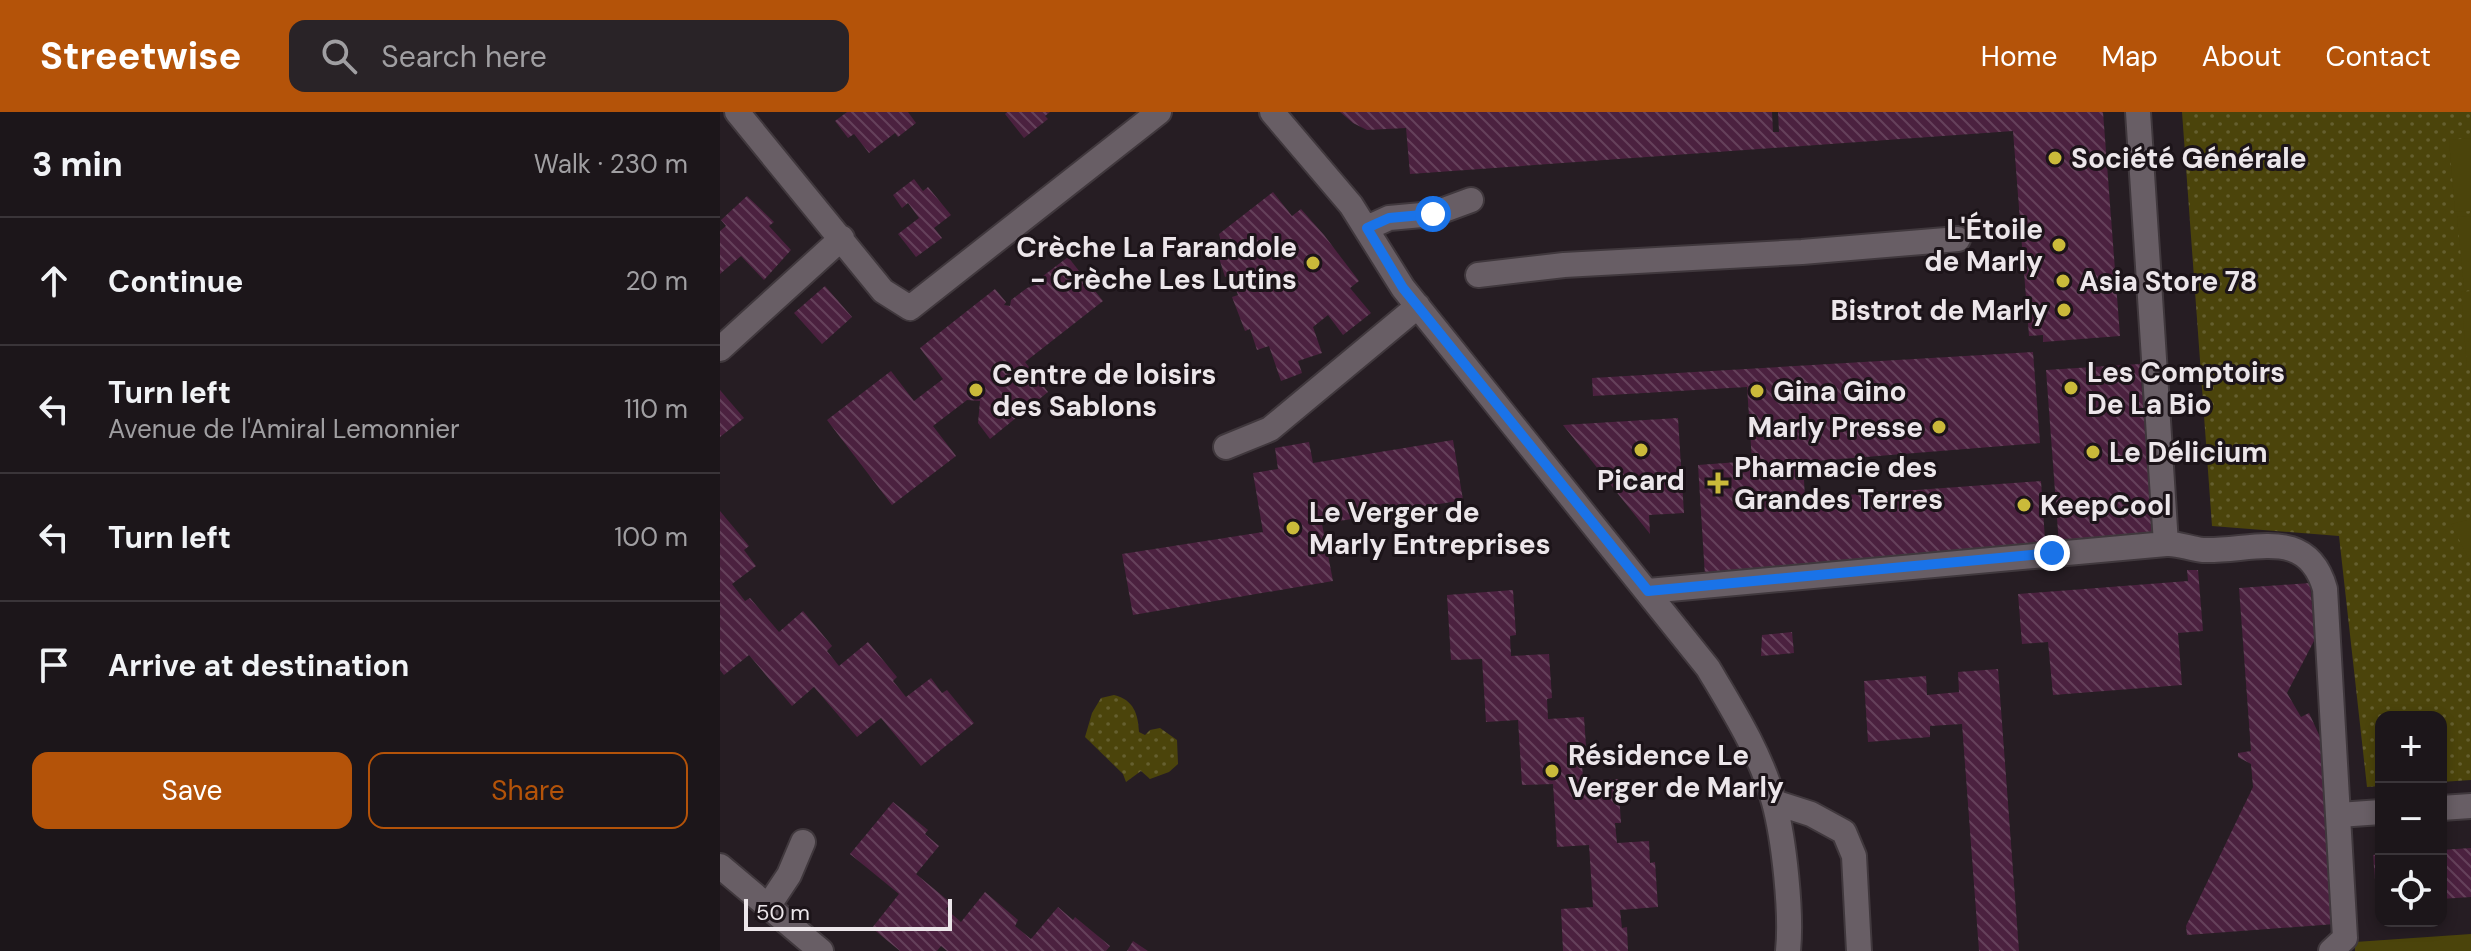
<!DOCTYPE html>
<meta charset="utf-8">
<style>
body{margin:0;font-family:"DM Sans",sans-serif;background:#292327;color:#f1f3f6}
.controls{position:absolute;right:24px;bottom:24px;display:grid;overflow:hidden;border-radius:16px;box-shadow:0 4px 12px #0003}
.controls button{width:72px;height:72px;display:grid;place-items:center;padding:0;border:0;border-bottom:2px solid #3a3539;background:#1c161a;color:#f1f3f6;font:40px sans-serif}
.scale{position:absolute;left:24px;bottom:20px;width:208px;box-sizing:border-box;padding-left:8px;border:4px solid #ece6ea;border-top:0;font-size:22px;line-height:28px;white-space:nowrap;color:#ece6ea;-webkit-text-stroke:6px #1c1419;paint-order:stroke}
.stop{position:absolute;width:24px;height:24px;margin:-18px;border:6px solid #1a73e8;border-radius:50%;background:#fff}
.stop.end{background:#1a73e8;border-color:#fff;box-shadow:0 2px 8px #0008}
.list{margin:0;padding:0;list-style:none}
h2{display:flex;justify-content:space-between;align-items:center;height:104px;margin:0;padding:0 32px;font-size:34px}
h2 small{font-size:26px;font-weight:400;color:#a09fa2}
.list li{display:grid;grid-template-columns:52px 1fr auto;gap:24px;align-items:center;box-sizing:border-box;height:128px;padding:0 32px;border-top:2px solid #3a3539}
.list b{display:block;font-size:30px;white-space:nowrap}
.list p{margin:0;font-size:26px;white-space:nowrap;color:#a09fa2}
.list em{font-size:26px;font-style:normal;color:#a09fa2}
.actions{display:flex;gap:16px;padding:24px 32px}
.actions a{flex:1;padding:18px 0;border:2px solid #b45309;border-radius:16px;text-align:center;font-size:28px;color:#b45309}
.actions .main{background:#b45309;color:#fff}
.icon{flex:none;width:44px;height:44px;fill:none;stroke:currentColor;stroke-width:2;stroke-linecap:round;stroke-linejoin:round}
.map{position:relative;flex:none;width:1751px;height:839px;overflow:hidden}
header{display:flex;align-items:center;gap:48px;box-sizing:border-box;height:112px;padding:0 40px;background:#b45309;color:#fff}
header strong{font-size:38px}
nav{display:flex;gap:44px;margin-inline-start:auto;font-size:28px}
.search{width:560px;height:72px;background:#292327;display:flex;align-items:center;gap:20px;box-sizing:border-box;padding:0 28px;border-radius:16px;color:#a09fa2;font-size:30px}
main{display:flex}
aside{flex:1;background:#1c161a}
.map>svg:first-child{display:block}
.park{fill:url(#park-dots)}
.garden{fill:#4b440b}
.building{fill:url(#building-back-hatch)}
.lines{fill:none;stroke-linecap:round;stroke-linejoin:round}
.minor-casing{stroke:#40383d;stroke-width:28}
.minor{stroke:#685e65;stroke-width:24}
.route{stroke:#1a73e8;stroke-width:10}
.poi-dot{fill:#caba3a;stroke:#1c1419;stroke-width:3}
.labels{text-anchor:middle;stroke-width:6;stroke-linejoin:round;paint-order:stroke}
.poi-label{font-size:28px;font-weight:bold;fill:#ece6ea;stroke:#1c1419;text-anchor:start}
</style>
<header>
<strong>Streetwise</strong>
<div class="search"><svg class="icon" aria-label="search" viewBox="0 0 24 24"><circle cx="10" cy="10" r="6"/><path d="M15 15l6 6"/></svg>Search here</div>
<nav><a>Home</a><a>Map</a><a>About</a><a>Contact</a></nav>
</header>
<main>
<aside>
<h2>3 min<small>Walk · 230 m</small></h2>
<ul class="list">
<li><svg class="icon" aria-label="ahead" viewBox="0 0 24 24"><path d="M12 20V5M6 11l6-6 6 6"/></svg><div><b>Continue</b></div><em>20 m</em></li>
<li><svg class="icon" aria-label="left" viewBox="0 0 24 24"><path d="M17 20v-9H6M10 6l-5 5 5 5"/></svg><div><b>Turn left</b><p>Avenue de l'Amiral Lemonnier</p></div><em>110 m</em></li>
<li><svg class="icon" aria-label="left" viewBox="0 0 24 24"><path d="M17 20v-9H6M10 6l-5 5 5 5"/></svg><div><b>Turn left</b></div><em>100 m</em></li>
<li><svg class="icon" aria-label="arrive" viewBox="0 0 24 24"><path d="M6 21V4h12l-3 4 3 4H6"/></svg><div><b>Arrive at destination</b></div></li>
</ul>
<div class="actions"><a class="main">Save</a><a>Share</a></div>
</aside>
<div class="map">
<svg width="1751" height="839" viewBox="0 0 1751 839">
<defs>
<pattern id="park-dots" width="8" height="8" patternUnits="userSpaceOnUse" patternTransform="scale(2)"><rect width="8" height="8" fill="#4b440b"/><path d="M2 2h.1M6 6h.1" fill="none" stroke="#655f2f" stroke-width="1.8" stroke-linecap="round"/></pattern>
<pattern id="building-back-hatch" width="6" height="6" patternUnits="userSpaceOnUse" patternTransform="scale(2)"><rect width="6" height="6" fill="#4b213f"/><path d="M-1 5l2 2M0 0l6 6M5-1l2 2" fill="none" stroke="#65415b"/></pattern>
</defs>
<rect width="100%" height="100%" fill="#261d23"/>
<path class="park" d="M1462,0H1751V668L1721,670V605H1661V674L1647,675L1619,424L1492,414Z
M394,583C414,588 418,602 419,620L425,623L430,618L440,616L457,628L458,652L449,660L430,667L421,659L406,670L403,662L365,625L372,601L381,586Z"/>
<path class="garden" d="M1751,26V99L1735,100L1729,28Z
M1751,104V176H1744L1737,105Z
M1751,179V255H1747L1741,180Z
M1751,407V451L1731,412Z
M1751,822V839H1635V830Z"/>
<path class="building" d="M127,0H188L196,11L178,25L175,21L149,41L134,22L128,26L115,9Z
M287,0H330L325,4L328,7L304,26L285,2Z
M620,0H1052L1053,20H1059L1058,0H1383L1400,224L1323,230V223L1309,224L1293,19L690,62L686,16L647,18L633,11Z
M194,67L203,79L208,75L231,103L214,116L222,126L196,145L178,122L199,106L188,91L182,96L173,83Z
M553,80L572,104L581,97L604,123L639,169L630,176L651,201L623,223L608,203L593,215L602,241L578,249L582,261L561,269L549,234L537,238L530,217L525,219L512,185L518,183L510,163L505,165L496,136L502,134L499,122Z
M27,84L54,110L49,114L71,138L44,168L21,144L0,162V119L6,114L1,108Z
M348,145L383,189L305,250L328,280L270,327L258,311L260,289L247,288L213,314L236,344L172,393L107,308L171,259L194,289L223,267L200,236L275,177L286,190L284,193L290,194L291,188L307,176L323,170V164Z
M105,174L132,205L102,232L74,201Z
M1313,240L1320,331L1083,350L1085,386L1321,369L1326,442L985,464L978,353L1032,349L1027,275L873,284L872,266Z
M1420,252L1434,426L1339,433L1326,258Z
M0,278L24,306L0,325Z
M958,306L964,401L929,403L930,422L843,313Z
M733,328L743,388L602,412L613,469L413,503L402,442L543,420L533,361L558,357L555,336L589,330L593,351Z
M0,399L29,434L24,438L36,454L12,472L25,489L30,486L59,520L83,499L112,534L107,539L119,554L148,530L177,565L173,569L186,585L211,566L222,581L227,578L254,611L201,654L161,606L137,625L94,575L72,594L29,543L4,563L0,558Z
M1467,458H1478L1483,519L1458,521L1462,573L1333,583L1328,530L1302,532L1298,482L1468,469Z
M1590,471L1595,527L1567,581L1581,605L1589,601L1601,627L1615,812L1467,823L1466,814L1533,675L1531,652L1518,645V641L1531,639L1519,476Z
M793,478L796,523L790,524L791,544L829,542L832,586L827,587L828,607L864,605L867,649L862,650L863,669L898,667L901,711H895L897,731L929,729L930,751L935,750L938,795L900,798L902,816L907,815L908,839H843L841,797L873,795L869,733L837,735L833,672L802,673L798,608L766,610L762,547L731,548L727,483Z
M1072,520L1074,541L1041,544L1042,523Z
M1278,557L1299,839H1259L1242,612L1210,614V625L1148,630L1144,569L1206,564L1207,583L1239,580L1238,560Z
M173,690L208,718L205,722L219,734L196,762L231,791L226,797L241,810L265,780L298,808L295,814L311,827L338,795L353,808L355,805L390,834L386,839H227L221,834L217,839H180L152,816L179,782L130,742Z
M1751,736V785L1721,787V738Z
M1661,742V792H1657L1653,743Z
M413,829L428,839H407Z"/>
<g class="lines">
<defs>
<path id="minor" d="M17,0L163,179L190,196L439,0
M552,0L631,93L683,176L988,556C1013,598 1041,642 1054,690C1064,727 1072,801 1068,839
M1418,0L1446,432
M647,116L669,106L713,102L751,88
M758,163L844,153L1082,140L1238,127
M0,237L122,126
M506,335L550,317L698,194
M928,479L1446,432C1459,431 1470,437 1483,438C1532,440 1587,413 1605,477L1625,826L1611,839
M1054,690L1091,702L1124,720L1134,744L1139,839
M1721,696L1751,694
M1619,703L1661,700
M0,754L101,839
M47,796L69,763L83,730"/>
</defs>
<use href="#minor" class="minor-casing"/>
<use href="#minor" class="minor"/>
</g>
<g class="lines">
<path class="route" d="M713,102L669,106L647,116L683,176L928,479L1332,441"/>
</g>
<g class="poi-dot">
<circle cx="1335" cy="46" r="8"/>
<circle cx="1339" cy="133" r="8"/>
<circle cx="593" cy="151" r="8"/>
<circle cx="1343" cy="169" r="8"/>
<circle cx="1344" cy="198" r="8"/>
<circle cx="1351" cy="276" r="8"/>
<circle cx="256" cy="278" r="8"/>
<circle cx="1037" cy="279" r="8"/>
<circle cx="1219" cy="315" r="8"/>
<circle cx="921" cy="338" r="8"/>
<circle cx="1373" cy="340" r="8"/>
<path d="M994 359h8v8h8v8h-8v8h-8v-8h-8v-8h8z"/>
<circle cx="1304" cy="393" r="8"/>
<circle cx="573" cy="416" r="8"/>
<circle cx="832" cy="659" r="8"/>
</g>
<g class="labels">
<g class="poi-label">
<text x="1351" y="56">Société Générale</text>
<text x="1323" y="127" text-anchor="end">L'Étoile<tspan x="1323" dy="32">de Marly</tspan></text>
<text x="577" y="145" text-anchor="end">Crèche La Farandole<tspan x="577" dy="32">- Crèche Les Lutins</tspan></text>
<text x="1359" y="179">Asia Store 78</text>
<text x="1328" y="208" text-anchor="end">Bistrot de Marly</text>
<text x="1367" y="270">Les Comptoirs<tspan x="1367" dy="32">De La Bio</tspan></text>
<text x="272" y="272">Centre de loisirs<tspan x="272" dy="32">des Sablons</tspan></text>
<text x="1053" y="289">Gina Gino</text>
<text x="1203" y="325" text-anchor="end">Marly Presse</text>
<text x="1389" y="350">Le Délicium</text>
<text x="1014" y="365">Pharmacie des<tspan x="1014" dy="32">Grandes Terres</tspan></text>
<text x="921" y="378" text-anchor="middle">Picard</text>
<text x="1320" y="403">KeepCool</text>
<text x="589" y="410">Le Verger de<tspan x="589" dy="32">Marly Entreprises</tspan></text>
<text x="848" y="653">Résidence Le<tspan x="848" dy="32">Verger de Marly</tspan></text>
</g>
</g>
</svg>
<div class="controls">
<button>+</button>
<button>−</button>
<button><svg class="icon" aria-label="locate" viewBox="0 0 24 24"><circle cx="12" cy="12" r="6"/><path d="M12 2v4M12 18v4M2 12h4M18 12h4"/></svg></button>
</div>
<div class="scale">50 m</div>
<div class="stop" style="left:713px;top:102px"></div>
<div class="stop end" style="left:1332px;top:441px"></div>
</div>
</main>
